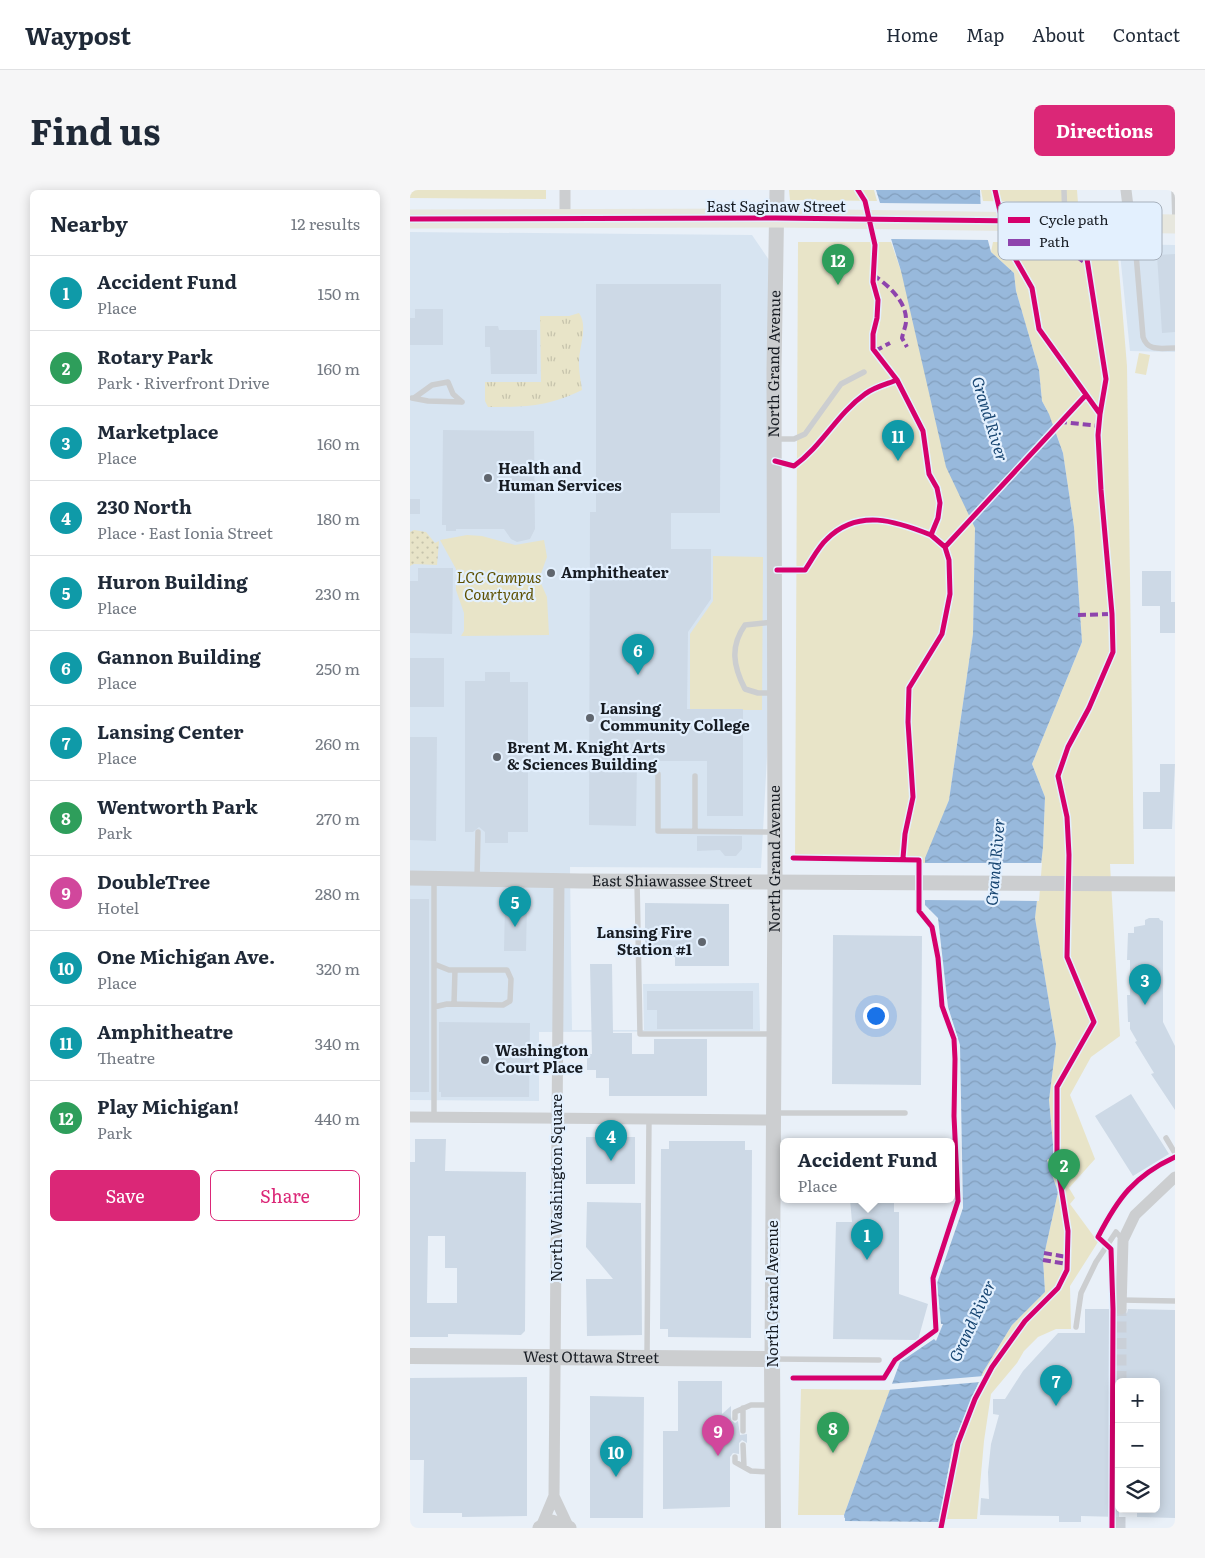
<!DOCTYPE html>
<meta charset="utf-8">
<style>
body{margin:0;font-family:Literata,serif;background:#f6f6f7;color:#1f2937}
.controls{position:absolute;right:15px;bottom:15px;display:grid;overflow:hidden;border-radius:8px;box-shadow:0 2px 12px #0003}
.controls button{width:45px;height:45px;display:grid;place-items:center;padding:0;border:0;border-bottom:1px solid #e0e1e3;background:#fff;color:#1f2937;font:25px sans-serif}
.you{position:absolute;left:465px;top:825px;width:18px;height:18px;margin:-12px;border:4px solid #fff;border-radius:50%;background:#1a73e8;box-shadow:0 0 0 8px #1a73e833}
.badge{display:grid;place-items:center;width:32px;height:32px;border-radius:50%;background:#db2777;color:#fff;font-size:16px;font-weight:700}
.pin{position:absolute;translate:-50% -41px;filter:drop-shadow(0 1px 2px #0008)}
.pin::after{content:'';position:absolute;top:26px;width:18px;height:15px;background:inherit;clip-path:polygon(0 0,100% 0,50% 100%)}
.popup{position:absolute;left:370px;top:948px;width:175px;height:65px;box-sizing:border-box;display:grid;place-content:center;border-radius:8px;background:#fff;filter:drop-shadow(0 1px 4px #0005);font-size:16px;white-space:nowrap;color:#747a83}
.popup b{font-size:19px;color:#1f2937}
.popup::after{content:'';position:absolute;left:50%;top:100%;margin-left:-10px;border:10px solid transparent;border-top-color:#fff}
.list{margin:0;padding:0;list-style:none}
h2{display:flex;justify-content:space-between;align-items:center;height:65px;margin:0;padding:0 20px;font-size:21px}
h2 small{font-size:16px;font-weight:400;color:#747a83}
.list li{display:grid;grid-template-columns:32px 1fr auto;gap:15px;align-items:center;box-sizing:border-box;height:75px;padding:0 20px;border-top:1px solid #e0e1e3}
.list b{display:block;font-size:19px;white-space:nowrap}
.list p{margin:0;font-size:16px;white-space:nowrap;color:#747a83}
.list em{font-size:16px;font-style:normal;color:#747a83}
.actions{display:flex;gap:10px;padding:15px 20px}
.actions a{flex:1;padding:11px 0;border:1px solid #db2777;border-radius:8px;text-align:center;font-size:18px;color:#db2777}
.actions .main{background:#db2777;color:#fff}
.icon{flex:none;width:28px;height:28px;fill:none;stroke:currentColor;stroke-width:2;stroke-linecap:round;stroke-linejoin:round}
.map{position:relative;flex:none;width:765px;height:1338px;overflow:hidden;border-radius:8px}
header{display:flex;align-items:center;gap:30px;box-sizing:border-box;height:70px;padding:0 25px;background:#fff;border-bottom:1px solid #e0e1e3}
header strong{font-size:24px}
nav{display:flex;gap:28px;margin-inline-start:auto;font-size:18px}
.intro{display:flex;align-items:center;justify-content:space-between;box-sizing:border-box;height:120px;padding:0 30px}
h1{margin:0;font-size:35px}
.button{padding:12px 22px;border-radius:8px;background:#db2777;color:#fff;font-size:18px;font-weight:700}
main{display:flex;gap:30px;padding:0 30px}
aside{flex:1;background:#fff;border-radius:8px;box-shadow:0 2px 12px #0003}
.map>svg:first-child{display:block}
.built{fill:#d7e4f1}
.grass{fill:url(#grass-tufts)}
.park{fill:#e8e4c8}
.garden{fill:url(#garden-dots)}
.water{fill:url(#water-waves)}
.pier{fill:#e9f0f8}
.building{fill:#cdd9e6;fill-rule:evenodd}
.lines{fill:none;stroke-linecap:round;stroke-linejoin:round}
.minor-tunnel{stroke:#cad0d8;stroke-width:11;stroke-dasharray:11 5.5;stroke-linecap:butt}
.service{stroke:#ccced0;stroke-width:5.5}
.minor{stroke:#ccced0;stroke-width:11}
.tertiary{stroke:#ccced0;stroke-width:15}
.secondary{stroke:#ccced0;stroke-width:16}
.primary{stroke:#e7e7de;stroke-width:19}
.quiet{stroke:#8e44ad;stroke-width:4;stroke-dasharray:8 4;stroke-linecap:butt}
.cycleway-casing{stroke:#e3f0fe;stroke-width:8}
.cycleway{stroke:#d6006c;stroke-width:5}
.poi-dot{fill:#60666e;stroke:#e3f0fe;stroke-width:2}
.labels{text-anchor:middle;stroke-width:4.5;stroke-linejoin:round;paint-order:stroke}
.street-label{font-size:15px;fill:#171c23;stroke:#e3f0fe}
.poi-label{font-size:15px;font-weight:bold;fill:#171c23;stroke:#e3f0fe;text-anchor:start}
.park-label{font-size:15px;font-style:italic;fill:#5e5000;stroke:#e3f0fe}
.water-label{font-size:16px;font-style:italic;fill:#174571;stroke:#e3f0fe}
.key{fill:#e3f0fe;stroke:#a6b0bc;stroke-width:1}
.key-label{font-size:14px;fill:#171c23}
</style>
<header>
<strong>Waypost</strong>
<nav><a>Home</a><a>Map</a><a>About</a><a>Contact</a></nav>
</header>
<div class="intro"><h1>Find us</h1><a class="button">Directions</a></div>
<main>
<aside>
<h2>Nearby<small>12 results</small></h2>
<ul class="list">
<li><span class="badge" style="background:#0f9aa8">1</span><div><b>Accident Fund</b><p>Place</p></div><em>150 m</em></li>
<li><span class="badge" style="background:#2e9e5b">2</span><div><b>Rotary Park</b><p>Park · Riverfront Drive</p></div><em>160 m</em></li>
<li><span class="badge" style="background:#0f9aa8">3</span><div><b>Marketplace</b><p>Place</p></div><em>160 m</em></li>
<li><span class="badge" style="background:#0f9aa8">4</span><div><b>230 North</b><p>Place · East Ionia Street</p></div><em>180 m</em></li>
<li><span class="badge" style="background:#0f9aa8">5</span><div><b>Huron Building</b><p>Place</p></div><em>230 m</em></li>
<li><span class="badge" style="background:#0f9aa8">6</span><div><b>Gannon Building</b><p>Place</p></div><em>250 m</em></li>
<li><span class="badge" style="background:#0f9aa8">7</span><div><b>Lansing Center</b><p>Place</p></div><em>260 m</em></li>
<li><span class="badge" style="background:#2e9e5b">8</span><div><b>Wentworth Park</b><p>Park</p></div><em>270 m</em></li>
<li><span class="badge" style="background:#d1479c">9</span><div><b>DoubleTree</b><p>Hotel</p></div><em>280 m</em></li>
<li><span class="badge" style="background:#0f9aa8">10</span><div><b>One Michigan Ave.</b><p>Place</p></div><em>320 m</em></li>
<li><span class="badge" style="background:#0f9aa8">11</span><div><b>Amphitheatre</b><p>Theatre</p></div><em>340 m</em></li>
<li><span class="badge" style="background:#2e9e5b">12</span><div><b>Play Michigan!</b><p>Park</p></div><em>440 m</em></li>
</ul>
<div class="actions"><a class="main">Save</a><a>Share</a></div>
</aside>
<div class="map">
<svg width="765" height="1338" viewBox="0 0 765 1338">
<defs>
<pattern id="grass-tufts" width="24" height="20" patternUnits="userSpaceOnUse" patternTransform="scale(1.25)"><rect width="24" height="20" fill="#e8e4c8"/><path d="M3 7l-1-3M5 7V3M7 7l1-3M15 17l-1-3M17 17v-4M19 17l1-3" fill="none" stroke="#c6c3ac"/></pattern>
<pattern id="garden-dots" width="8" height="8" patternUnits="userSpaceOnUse" patternTransform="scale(1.25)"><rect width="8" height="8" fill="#e8e4c8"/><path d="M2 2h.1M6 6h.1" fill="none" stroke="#c6c3ac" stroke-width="1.8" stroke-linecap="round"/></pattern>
<pattern id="water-waves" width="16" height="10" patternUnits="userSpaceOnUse" patternTransform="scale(1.25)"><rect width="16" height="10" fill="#98b9dc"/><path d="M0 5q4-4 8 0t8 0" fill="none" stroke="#829ebc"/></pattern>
</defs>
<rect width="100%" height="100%" fill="#e9f0f8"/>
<path class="built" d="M0,42L342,45L370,86L367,380L351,678L160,677L162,840H234L233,794L349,793L350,841L129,842V911L0,910Z
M709,54L765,55V162L720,161Z"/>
<path class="grass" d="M169,123C179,137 168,159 169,175C169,183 171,192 172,200C136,217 117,217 78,217L75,211V192H131L130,126H159Z"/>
<path class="park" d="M0,0H136V9L0,8Z
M379,0H464L467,11L380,10Z
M571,0H667L668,13L573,11Z
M388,52H481L491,81L639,224L632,211L629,180L606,101L604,83L581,62L583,52L707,55L717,176L724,674H700L710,846L681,867L660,905L685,969L659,998L665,1008L660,1014L688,1052L660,1096L661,1139H646L628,1147L614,1161L607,1173L581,1204L574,1251L567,1329H530L543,1254L573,1182L602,1135L635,1102L633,1070L648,1002L637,970L644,966L639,910L646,854L625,728L633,657L635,607L622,574L672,452L664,337L653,263L647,246L565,338L563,444L539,610L515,673L385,672Z
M729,163L740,165L736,185L725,183Z
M57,345L72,346L105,355L134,350L137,367L129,389L137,407L139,445L51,446L54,441V423L46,400V379L30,350Z
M303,366L353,367L352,520H280V444L303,411Z
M391,1199L480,1200L434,1325H388Z"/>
<path class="garden" d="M4,340L16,342L25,353L29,351L27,375L4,374L0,376V342Z"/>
<path class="water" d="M466,0H570L571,24L581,62L604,83L606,101L629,180L632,211L639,224L653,263L664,337L672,452L622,574L635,607L633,657L625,728L646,854L639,910L644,966L637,970L648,1002L633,1070L635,1102L602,1135L573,1182L543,1254L528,1338H436L434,1325L490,1172L524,1149L526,1151L533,1134H531L527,1093L553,1018L550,855L538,817L528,728L515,715V668L539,610L563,444L565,338L536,277L491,81Z"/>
<path class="pier" d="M468,13L573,14L581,50L479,49Z
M513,673H632L629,711L513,710Z
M574,1186L571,1192L477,1200L479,1194Z
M432,1328H435V1331L532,1332L530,1338H434Z"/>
<path class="building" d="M765,64V142L752,143L747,65Z
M186,94H311L310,323H261V359H301V409L278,442L277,519H333V626H297V571H227L226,636L179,635L180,322H186Z
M5,119H33V155H0V128H5Z
M75,136H88L89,140H127V184H81L80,157H75Z
M33,240L124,241L125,339L120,349L107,352L101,349L94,339H46V341H36V335H32Z
M0,309H10V324H0Z
M8,378H43L42,444L0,443V391H8Z
M732,381H761V412H765V443H750V416H732Z
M0,468H34V517H0Z
M75,482H100V492H118V642H98V653H75V642L69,637L63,642H55V491H75Z
M0,547H27L26,651L0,650Z
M750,574H765L762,639H733V602H750Z
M287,646H332V659L326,666H315L310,660L287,661Z
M0,709H19V902H0Z
M95,713H117L116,761H94Z
M235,713L319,714V776H265V767H235Z
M739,728H749L750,730L753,731V832L765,856V920L741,884L744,883L725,852L727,851L720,839V832H718L717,805H720V770H717L718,743H724V737L735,735V730Z
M423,745L512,746L511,895L422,894Z
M180,774H202L203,843H222V864H244V849H297V906H199V888H186V880H177V864H182Z
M237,801H343V839H247V820H237Z
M29,832L120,833L119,907H31V902H29Z
M721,904L759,964L723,986L685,926Z
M176,947H225V994H176Z
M5,949H36L35,981L116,982L115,1141L111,1145L38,1144V1147H0V972H5ZM18,1046H35V1078H47V1113H17Z
M259,951H335V960H342L341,1148L258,1147V1139H250L251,959H259Z
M440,1009H484V1022H489V1104L518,1114L508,1150L423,1149L426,1032H442Z
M177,1012L231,1013L232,1145L177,1146L176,1089H203L176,1057Z
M675,1119H704L707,1125L711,1126L717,1123L718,1119L765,1120V1328L727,1327V1319H746V1192H709V1327L671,1326V1332H649V1326L570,1325L571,1308L579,1309L578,1282L581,1254L589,1225L583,1224V1209H595L613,1181L648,1143H675Z
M117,1187V1326L52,1327V1323H13L14,1270H0V1188Z
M268,1191H312V1224L321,1216V1230L325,1233L328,1231L330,1245L337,1244V1253L332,1250L329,1253V1264L323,1263L320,1267V1317L253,1319V1241H268Z
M180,1206L234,1207L233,1328H180Z"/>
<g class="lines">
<path class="minor-tunnel" d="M711,1192V1119
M710,1338V1319"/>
<path class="service" d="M654,0L655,30
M764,0L765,32
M721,36L725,52L733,147C738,162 751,158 765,158
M2,208L18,211L52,212
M4,208L22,195L38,192L43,204L52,212
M365,249H384L395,244L431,194L454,182
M363,432L335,435C320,456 323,476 335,499L348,503H363
M248,584V641L363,642
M285,586V641
M67,688L68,642
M24,689V927
M227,691L230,844H363
M24,774L39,780H97L101,789L100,811L93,815L37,814L24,817
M44,814L45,780
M364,923H495
M756,948L765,963
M711,1110L765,1111
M666,1137L671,1103L686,1072L706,1042L713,1050
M237,1166L239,928
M364,1169L469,1170
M333,1218V1241
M325,1228V1222L341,1215H361
M333,1255L334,1277
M325,1267V1272L341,1281L360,1282"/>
<path class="minor" d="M716,0L720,33
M155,29V0
M0,927L362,930
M711,1119L713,1050L725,1025L765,987
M144,1306L159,1338
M131,1337L144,1306L149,690"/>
<g class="tertiary">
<path id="s1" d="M0,688L171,691L765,694"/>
<path id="s2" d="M362,1169L365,692L364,180L367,0"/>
<path d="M130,1338L142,1332L159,1338"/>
</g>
<path class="secondary" id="s3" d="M0,1166L362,1169L363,1338"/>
<path class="primary" d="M0,29L366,28L765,34"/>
<path class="quiet" d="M637,32L642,49L678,75
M463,85C477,94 495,110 496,128C497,134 493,142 492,148L497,157
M465,161L480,153
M651,235L652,232L689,236
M668,425L702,424
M634,1063L657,1067
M633,1070L657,1074"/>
<defs>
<path id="cycleway" d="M448,0L455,11L465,55L463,92L468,110L467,128L463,144V159L487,190
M0,29L366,28L608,31
M674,50L696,189L690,224
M365,271L384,276C412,256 427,224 455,204C464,197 477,194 487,190L513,241L519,284L527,298L530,313L528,328L521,345L535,357L539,370L540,404L532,444L499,498L498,532L503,607L495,644L493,668
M535,357L675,206
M367,380H395C402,370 408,357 417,349C448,318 486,331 521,345
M383,668L509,670V721L522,737L528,768L532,816L544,849L545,869L544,926L548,1011L523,1088L526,1140L485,1170L474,1188H383
M531,1338L548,1253L565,1209L582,1177L615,1131L648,1098L657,1080L658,1041L647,972V897L684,832L657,767L659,665L657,627L648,586L658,557L679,518L703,462L702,424L691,300L688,245L690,224L629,139L622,98L598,56L585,0
M702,1338L703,1119L701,1059L688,1047C708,1008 724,986 765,967"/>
</defs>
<use href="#cycleway" class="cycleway-casing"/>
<use href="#cycleway" class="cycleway"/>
</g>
<g class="poi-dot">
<circle cx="78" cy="288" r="5"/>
<circle cx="141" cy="383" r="5"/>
<circle cx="180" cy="528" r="5"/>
<circle cx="87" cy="567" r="5"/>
<circle cx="292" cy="752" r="5"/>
<circle cx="75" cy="870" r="5"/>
</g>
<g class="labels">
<g class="street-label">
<text x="366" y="22">East Saginaw Street</text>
<text dy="5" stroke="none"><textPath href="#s2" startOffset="995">North Grand Avenue</textPath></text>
<text dy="5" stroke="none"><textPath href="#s2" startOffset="500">North Grand Avenue</textPath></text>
<text dy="5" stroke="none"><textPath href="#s1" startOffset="262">East Shiawassee Street</textPath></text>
<text transform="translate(147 998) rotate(-90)" y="5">North Washington Square</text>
<text transform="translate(363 1104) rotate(-90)" y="5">North Grand Avenue</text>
<text dy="5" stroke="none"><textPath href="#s3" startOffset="181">West Ottawa Street</textPath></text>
</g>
<g class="poi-label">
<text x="88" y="284">Health and<tspan x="88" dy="17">Human Services</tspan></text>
<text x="151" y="388">Amphitheater</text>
<text x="190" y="524">Lansing<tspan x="190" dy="17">Community College</tspan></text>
<text x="97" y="563">Brent M. Knight Arts<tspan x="97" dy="17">&amp; Sciences Building</tspan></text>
<text x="282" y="748" text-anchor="end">Lansing Fire<tspan x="282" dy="17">Station #1</tspan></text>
<text x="85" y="866">Washington<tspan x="85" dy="17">Court Place</tspan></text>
</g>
<g class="park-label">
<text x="89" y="393">LCC Campus<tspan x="89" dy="17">Courtyard</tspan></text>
</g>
<g class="water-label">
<text transform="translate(580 229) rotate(73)" y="6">Grand River</text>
<text transform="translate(585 672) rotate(-85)" y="6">Grand River</text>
<text transform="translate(562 1131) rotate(-65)" y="6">Grand River</text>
</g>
</g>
<rect x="588" y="12" width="164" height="58" rx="8" class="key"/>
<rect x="598" y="27" width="22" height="6" fill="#d6006c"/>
<rect x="598" y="49" width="22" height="7" fill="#8e44ad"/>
<g class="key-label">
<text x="629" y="35">Cycle path</text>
<text x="629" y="57">Path</text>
</g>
</svg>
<div class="controls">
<button>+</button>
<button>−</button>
<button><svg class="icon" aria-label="layers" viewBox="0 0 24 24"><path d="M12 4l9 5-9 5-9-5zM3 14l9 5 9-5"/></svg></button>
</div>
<div class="you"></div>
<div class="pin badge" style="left:457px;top:1070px;background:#0f9aa8">1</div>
<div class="popup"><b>Accident Fund</b>Place</div>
<div class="pin badge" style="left:654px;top:1000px;background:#2e9e5b">2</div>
<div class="pin badge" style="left:735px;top:815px;background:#0f9aa8">3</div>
<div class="pin badge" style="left:201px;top:971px;background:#0f9aa8">4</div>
<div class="pin badge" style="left:105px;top:737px;background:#0f9aa8">5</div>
<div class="pin badge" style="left:228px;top:485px;background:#0f9aa8">6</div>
<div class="pin badge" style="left:646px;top:1216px;background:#0f9aa8">7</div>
<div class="pin badge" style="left:423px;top:1263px;background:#2e9e5b">8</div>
<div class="pin badge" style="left:308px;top:1266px;background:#d1479c">9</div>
<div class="pin badge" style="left:206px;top:1287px;background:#0f9aa8">10</div>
<div class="pin badge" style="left:488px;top:271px;background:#0f9aa8">11</div>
<div class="pin badge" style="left:428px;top:95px;background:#2e9e5b">12</div>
</div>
</main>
